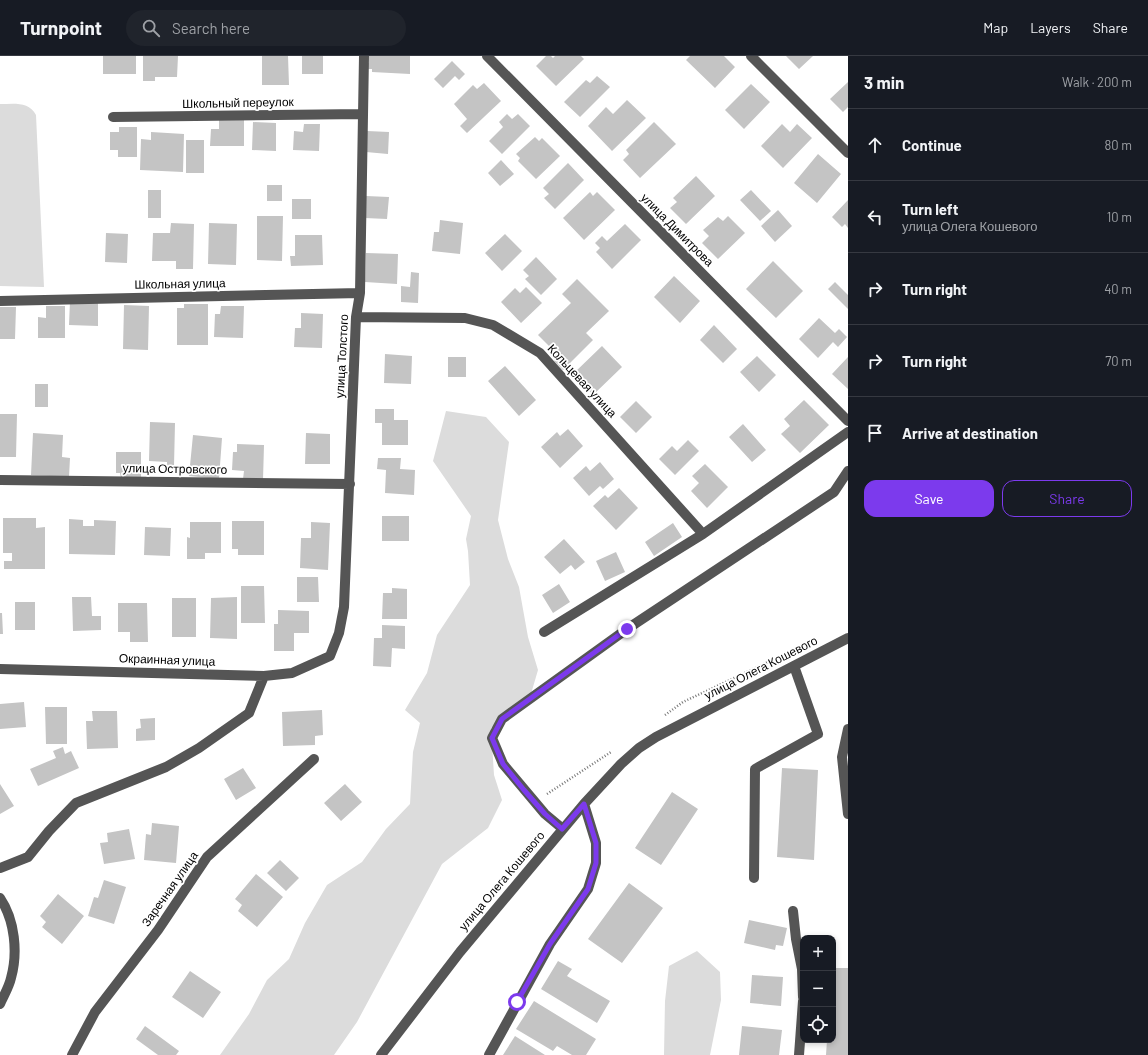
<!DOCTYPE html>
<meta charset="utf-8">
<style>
body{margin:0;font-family:Barlow,sans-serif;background:#20242c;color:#f1f3f6}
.controls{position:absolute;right:12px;bottom:12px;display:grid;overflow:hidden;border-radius:8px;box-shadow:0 2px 6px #0003}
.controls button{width:36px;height:36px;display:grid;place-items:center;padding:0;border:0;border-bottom:1px solid #363941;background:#171b24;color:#f1f3f6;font:20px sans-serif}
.stop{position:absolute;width:12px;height:12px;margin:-9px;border:3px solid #7c3aed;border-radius:50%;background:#fff}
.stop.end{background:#7c3aed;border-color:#fff;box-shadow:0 1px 4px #0008}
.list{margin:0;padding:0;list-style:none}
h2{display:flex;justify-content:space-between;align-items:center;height:52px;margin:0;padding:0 16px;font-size:17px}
h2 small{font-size:13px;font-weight:400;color:#9ea1a6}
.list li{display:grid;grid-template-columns:26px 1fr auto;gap:12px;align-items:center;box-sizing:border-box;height:72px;padding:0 16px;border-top:1px solid #363941}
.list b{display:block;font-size:15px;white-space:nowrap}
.list p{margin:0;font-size:13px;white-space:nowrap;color:#9ea1a6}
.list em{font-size:13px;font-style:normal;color:#9ea1a6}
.actions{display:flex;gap:8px;padding:12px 16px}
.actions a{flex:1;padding:9px 0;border:1px solid #7c3aed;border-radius:12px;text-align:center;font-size:14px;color:#7c3aed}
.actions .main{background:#7c3aed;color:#fff}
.icon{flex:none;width:22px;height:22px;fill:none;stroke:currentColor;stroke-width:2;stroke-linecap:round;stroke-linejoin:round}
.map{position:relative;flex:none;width:848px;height:999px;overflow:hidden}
header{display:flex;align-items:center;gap:24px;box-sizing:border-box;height:56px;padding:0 20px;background:#171b24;border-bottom:1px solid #363941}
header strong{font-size:19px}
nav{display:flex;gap:22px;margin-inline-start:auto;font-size:14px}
.search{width:280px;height:36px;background:#20242c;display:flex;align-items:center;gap:10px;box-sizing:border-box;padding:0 14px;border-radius:22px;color:#9ea1a6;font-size:15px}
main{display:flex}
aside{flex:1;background:#171b24}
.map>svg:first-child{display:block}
.green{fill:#dcdcdc}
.building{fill:#c4c4c4}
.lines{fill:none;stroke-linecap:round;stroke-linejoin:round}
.path{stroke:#777;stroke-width:2.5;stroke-dasharray:1 2;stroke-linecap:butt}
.minor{stroke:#555;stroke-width:10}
.route{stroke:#7c3aed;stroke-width:5}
.labels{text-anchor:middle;stroke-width:3.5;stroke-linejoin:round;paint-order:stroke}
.street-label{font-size:12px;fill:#000;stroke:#fff}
</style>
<header>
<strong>Turnpoint</strong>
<div class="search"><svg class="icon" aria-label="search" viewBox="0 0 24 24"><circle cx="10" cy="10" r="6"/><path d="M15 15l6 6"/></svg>Search here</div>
<nav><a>Map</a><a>Layers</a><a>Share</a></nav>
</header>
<main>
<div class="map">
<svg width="848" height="999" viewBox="0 0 848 999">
<rect width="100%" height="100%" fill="#fff"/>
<path class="green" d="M0,48C14,48 29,45 36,59L44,231L0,230Z
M446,355L486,361L509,386L498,464L508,503L519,531L528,581L538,614L528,648L491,672L494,719L502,744L488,772L442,808L357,966L334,999H220L249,958L267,924L289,903L305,867L327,829L362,806L386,773L410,748L413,696L420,667L405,654L427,617L437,579L470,529L468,495L466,483L471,460L433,405Z
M697,895L720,916L721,944L710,999H664L665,945L669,910Z"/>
<path class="building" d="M103,0H136V18H103Z
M143,0H178L177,21H155V25H143Z
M262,0H288L289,29H262Z
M302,0H323V18H302Z
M369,0H410V18L372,16V13H366V7H369Z
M546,0H551L553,2L555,0H581L584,3L556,30L536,10Z
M690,0H724L735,11L715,32L686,4Z
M786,0H813L799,13Z
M452,5L465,18L459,24L455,20L443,32L434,23Z
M597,20L610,31L580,61L564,46L586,24L590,27Z
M848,26V51L843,56L830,43Z
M484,27L501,45L467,77L460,70L467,63L454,48L473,29L477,33Z
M751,28L770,46L744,73L725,54Z
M627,44L646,62L612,95L588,70L606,51L613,58Z
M507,58L512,63L518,58L530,70L502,98L489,85L503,71L499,66Z
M219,63H244V90H210L211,73H219Z
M253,66L276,67V95L252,94Z
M654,66L676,88L640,122L623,104L629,98L626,94Z
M304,68H320L319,95L293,94L294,75L303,76Z
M782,68L790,76L797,68L812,82L783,112L761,90Z
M119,71H137V101H118V94H110V76H119Z
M367,75L389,76L388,98L366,96Z
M151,76L184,78L183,116L140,114L141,83L151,84Z
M535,81L539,85L542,82L560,100L536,123L518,105L520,102L516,98Z
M186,84H204V117H186Z
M818,98L841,118L817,147L794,127Z
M501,104L514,118L500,130L488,117Z
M568,107L584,124L555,153L544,142L549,138L543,132Z
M696,120L715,140L686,168L670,152L677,146L673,142Z
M267,129H282V145H267Z
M148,134H161V162H148Z
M751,134L771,155L760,165L740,144Z
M590,136L593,140L597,136L615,154L584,184L563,162Z
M366,140L389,141L387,163L365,162Z
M292,143H311V163H292Z
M848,144V172L845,168L842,171L832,161Z
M778,154L792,170L775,186L761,170Z
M257,160H283L282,205L257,204Z
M728,160L745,177L718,203L702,187L709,180L703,174L718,161L723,165Z
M440,164L463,167L460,198L432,195L434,176H439Z
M171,167L194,168L193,213H176V205H152L153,177H170Z
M209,167L237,168L236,209L208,208Z
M625,168L641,184L612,213L596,196L600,192L595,187L602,180L607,185Z
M106,177L128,178L127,207L105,206Z
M505,178L522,195L502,215L485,197Z
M295,179H322L323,209L291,210L290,200H295Z
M366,197L398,198L397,228L365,226Z
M536,201L557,223L541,239L525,223L529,220L523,214Z
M773,205L803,235L776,262L746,233Z
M411,216L419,217L418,247L401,246V230L410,231Z
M674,220L700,245L680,267L654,241Z
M577,223L609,255L586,277L593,284L563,314L554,305L559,300L538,279L571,247L562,238Z
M835,226L848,239V253L828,233Z
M526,231L542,247L521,267L501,246L515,232L520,237Z
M70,245L98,246V270L69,269Z
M184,248H208V289H177V252H184Z
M124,249L149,250L148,294L123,293Z
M46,250H65V282H38V261L46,262Z
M221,250H244L243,282L214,281L215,258H220Z
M0,251H16L15,283H0Z
M301,257L323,258L322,292L294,291L295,272H301Z
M819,262L835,277L839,273L847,281L838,291L833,286L818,302L799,283Z
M714,269L737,293L723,307L700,284Z
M602,290L622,311L593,339L573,318Z
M385,298L412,300L411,328L384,327Z
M757,300L776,319L759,336L740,316Z
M448,301H466V321H448Z
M848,301V333L832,318Z
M505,310L536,344L519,360L488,325Z
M35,328H48V351H35Z
M804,344L829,369L800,397L781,378L790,370L784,363Z
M636,345L652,361L636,377L620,361Z
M375,353H394V364H408V389H382V367H375Z
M0,358H17L16,401H0Z
M150,366L175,367L174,410H167V406L149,405Z
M743,368L766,394L752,406L729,381Z
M568,373L583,390L560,412L541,391L557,376L560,380Z
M33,377L63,379L62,401L70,402L69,421L31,419Z
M306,377L330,378V408H305Z
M193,379L222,382L219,423L189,420Z
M688,384L699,395L675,419L659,403L672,390L677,395Z
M237,388L264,389L263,424L243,423L244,415L232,414L233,396H237Z
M116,396H141V423L121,422L120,417H116Z
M378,402H401L400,413L415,414L414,439L385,437L386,414L377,413Z
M600,406L614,423L603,433L600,430L589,440L573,422L586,410L590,415Z
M705,408L728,431L707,452L691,435L699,427L692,420Z
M619,432L638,452L616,474L593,450L605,439L608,442Z
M382,460H409V485H382Z
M3,462H36V472L45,471V513H4V505H12V497H3Z
M69,463L83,464V470H94V464L116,465L115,499L69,498Z
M232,465H264V499H238V493H232Z
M190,466H221V497H205V503H187V481L190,482Z
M311,466L330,467L328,514L300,512L301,482H311Z
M673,467L682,481L654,500L645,486Z
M145,471L171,472L170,500L144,499Z
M564,483L585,506L575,514L571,509L560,518L544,501Z
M616,496L625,516L605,525L596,505Z
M297,521H318L319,546H297Z
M559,528L570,546L553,557L542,539Z
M241,530H264L265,567H241Z
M392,532L407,533V563H382L383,537H392Z
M72,541H91L92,560H101V574L73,575Z
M237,541V583L210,582L211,542Z
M172,542H196V581H172Z
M15,546H35V574H15Z
M118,547H147L148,586H130V576H118Z
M278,554L309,555V577H294V595H274V568H278Z
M0,557H2L3,578H0Z
M382,569L405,570V593L392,592L391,611L373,610L374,582H382Z
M24,646L26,671L0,673V648Z
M45,651H67V688H46Z
M322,654L323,679L315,680V689L283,690L282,656Z
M92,655H117L118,692L87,693L86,665H93Z
M155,662V684L136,685V673L141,672L140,663Z
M63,691L65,698L71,695L79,712L38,730L30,713L56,702L53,695Z
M243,712L256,732L236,744L224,723Z
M782,712L818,714L814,804L777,801Z
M0,728L14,750L0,758Z
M345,728L362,746L341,765L324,747Z
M672,736L698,753L661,809L635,792Z
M152,767L179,770L176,807L144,804L146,778L151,779Z
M129,773L135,803L104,808L100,787L108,786L107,777Z
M280,804L299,822L286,835L267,817Z
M256,818L283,841L257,871L238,855L242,849L235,843Z
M104,824L126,831L114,868L88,860L94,841L98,842Z
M629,827L663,852L622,907L588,883Z
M58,838L84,860L62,888L42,871L46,866L40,860Z
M749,864L787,872L783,890L776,889L775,894L744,887Z
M558,905L572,913L567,920L610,945L597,967L541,933Z
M833,912H848V999H826L827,984H833Z
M190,915L221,936L203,962L172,941Z
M752,919L783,921L781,950L750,947Z
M534,945L596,983L586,999H572L557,990L553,995L516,973Z
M145,970L179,995L176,999H158L136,983Z
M742,970L782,974L779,999H739Z
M515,980L545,999H503Z"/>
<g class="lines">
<path class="path" d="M665,659L683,646L768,606
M547,738L611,696"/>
<path class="minor" d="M487,0L848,365
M751,0L848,97
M113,61L363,58
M0,245L360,237
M356,261L465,262L493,269L540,297L703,478
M0,424L350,428
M544,576L703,478L848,376
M0,613L264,620L292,617L330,600L339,577L344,551L356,261L360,237L364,0
M848,673L842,701L848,758
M563,773L545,758L503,708L492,682L502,663L627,573L834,436L848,415
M0,812L28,801L49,775L76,747L166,711L199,692L249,657L264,620
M754,822L755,713L818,678L794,610
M0,842C15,864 18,897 11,922C9,931 4,939 0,948
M793,855L796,883L802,913L803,941
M72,999L95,956L158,874L207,801L314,703
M381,999L460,896L584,748L621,708L639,692L656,681L848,582
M489,999L550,888L588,833L596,807V787L584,748
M799,999L803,945"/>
</g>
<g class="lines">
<path class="route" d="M517,946L550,888L588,833L596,807V787L584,748L562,773L545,758L524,734L503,708L492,682L502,663L627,573"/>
</g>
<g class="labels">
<g class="street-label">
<text transform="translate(238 47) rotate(-1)" y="4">Школьный переулок</text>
<text transform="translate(677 174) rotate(45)" y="4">улица Димитрова</text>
<text transform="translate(180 228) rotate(-1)" y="4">Школьная улица</text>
<text transform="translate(342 300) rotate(-87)" y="4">улица Толстого</text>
<text transform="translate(582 325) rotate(47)" y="4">Кольцевая улица</text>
<text transform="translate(175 413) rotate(1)" y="4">улица Островского</text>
<text transform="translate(167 604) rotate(2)" y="4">Окраинная улица</text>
<text transform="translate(761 612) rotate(-27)" y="4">улица Олега Кошевого</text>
<text transform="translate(502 825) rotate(-50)" y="4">улица Олега Кошевого</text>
<text transform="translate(170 833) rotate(-55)" y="4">Заречная улица</text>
</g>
</g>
</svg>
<div class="controls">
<button>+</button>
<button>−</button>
<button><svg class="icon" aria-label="locate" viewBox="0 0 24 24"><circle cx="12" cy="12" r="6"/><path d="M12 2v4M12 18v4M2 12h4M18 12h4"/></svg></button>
</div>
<div class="stop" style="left:517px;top:946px"></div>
<div class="stop end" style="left:627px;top:573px"></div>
</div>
<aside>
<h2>3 min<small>Walk · 200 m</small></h2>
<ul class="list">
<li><svg class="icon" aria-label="ahead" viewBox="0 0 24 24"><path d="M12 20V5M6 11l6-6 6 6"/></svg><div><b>Continue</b></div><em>80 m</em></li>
<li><svg class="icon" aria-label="left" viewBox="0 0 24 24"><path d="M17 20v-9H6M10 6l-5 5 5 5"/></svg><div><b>Turn left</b><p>улица Олега Кошевого</p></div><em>10 m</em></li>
<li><svg class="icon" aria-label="right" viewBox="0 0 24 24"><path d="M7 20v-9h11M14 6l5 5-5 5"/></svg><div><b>Turn right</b></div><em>40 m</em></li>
<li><svg class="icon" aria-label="right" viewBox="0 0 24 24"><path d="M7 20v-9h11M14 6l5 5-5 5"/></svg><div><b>Turn right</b></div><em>70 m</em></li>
<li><svg class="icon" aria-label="arrive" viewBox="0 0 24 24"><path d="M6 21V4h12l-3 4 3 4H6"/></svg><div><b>Arrive at destination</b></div></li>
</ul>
<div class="actions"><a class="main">Save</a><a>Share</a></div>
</aside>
</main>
